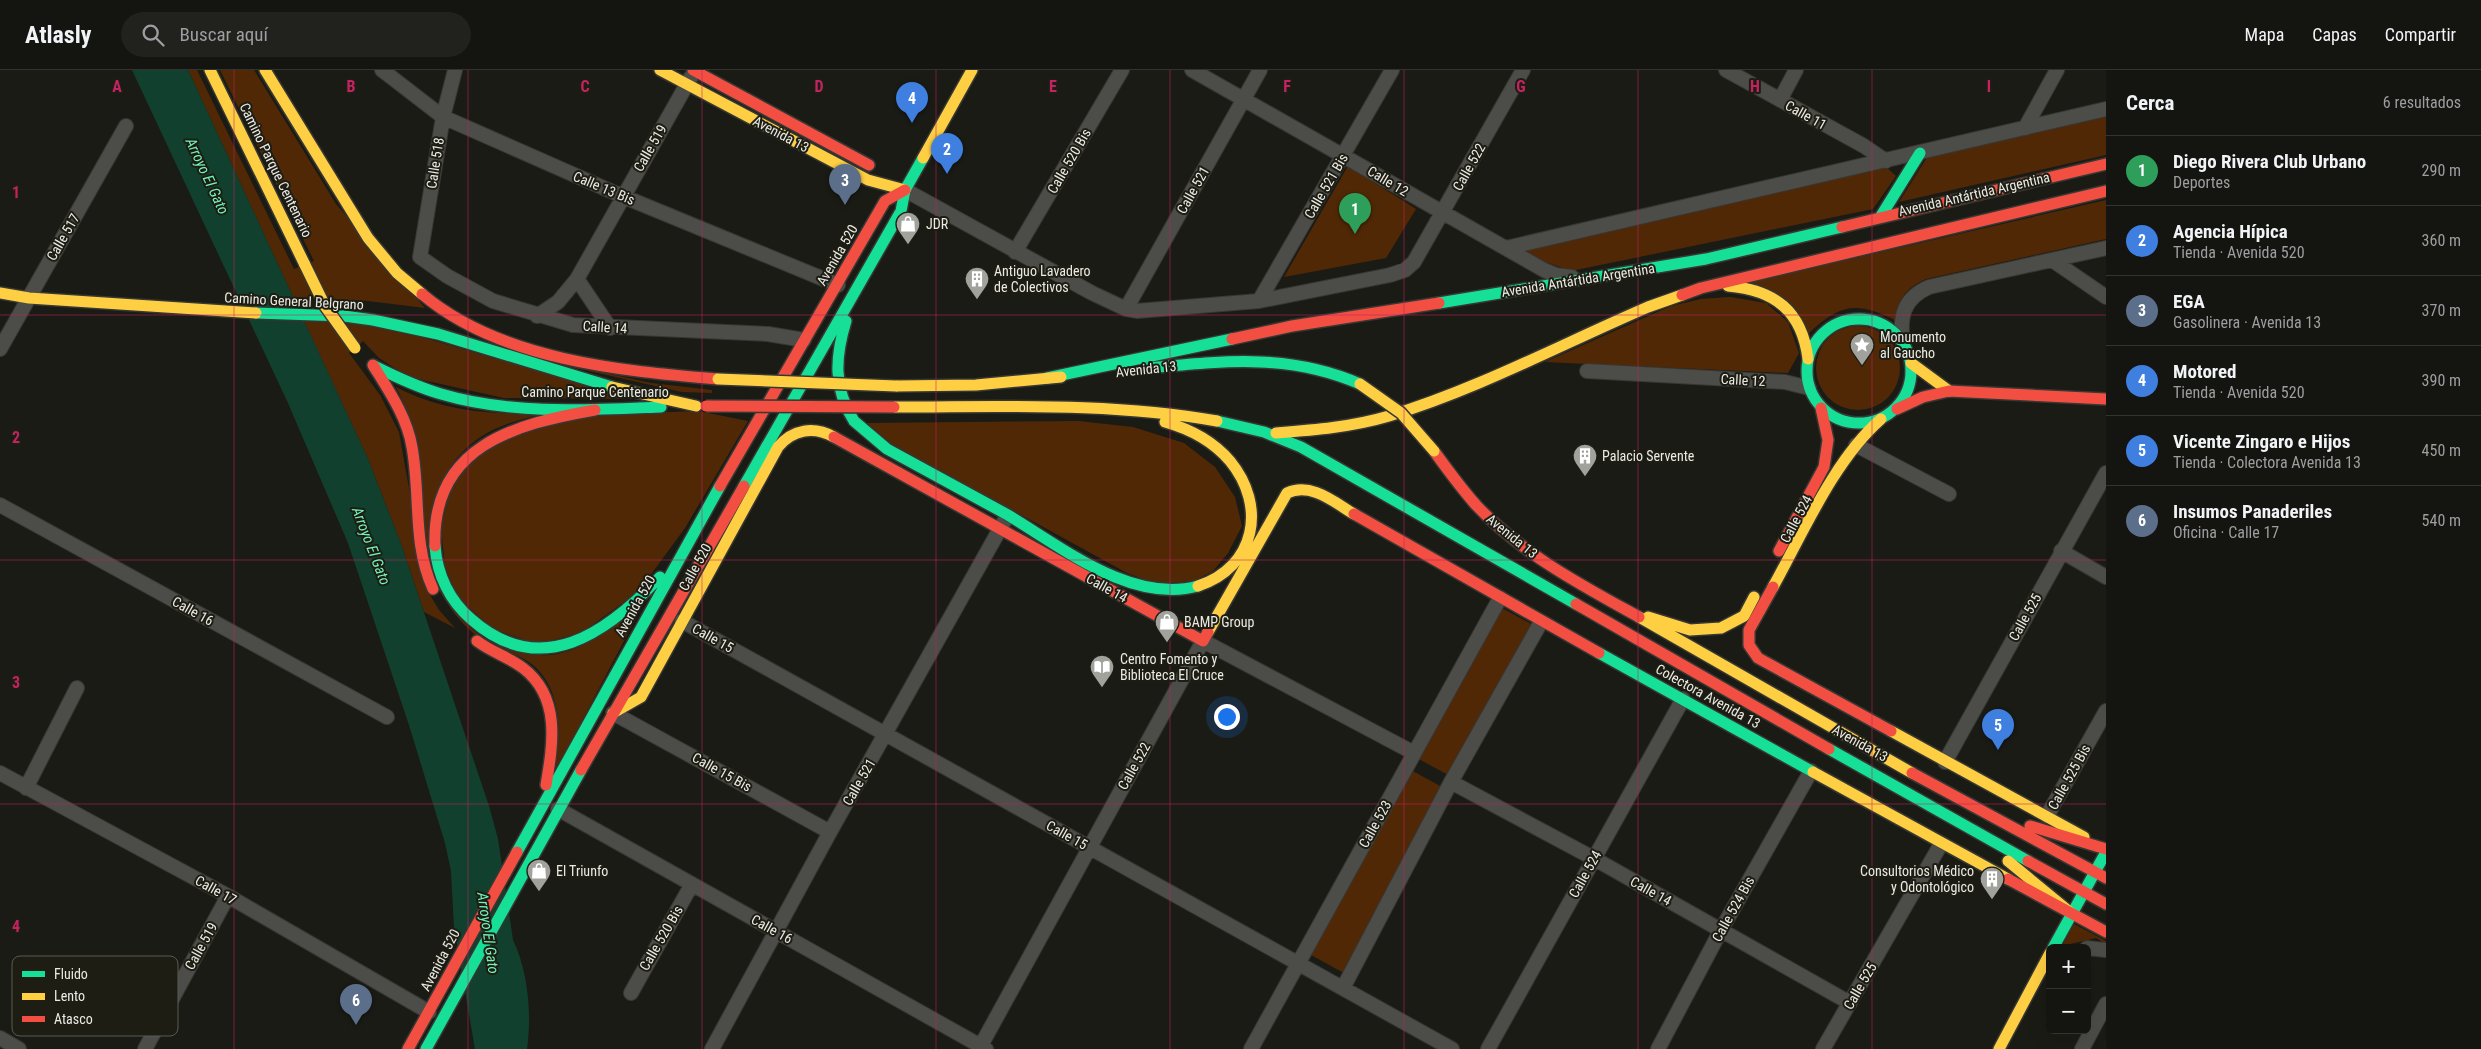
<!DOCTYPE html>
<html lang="es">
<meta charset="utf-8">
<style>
body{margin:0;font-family:"Roboto Condensed",sans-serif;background:#21211e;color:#f1f3f6}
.controls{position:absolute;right:15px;bottom:15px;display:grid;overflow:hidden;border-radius:8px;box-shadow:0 5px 20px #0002}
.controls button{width:45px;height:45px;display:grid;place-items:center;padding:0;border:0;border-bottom:1px solid #333330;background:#141410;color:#f1f3f6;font:25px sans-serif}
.you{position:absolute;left:1226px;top:646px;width:18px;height:18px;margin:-12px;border:4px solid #fff;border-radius:50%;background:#1a73e8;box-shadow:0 0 0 8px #1a73e833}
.badge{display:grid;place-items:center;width:32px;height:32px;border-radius:50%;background:#a2a29d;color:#fff;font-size:16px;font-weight:700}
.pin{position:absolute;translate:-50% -41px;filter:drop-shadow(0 1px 2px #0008)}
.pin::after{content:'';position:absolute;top:26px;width:18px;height:15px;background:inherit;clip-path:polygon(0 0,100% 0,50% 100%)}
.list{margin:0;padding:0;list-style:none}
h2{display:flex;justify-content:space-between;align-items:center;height:65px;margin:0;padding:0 20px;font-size:21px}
h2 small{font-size:16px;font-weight:400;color:#9d9e9f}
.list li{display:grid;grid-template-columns:32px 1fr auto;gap:15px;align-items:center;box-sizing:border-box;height:70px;padding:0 20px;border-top:1px solid #333330}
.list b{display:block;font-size:19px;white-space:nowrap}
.list p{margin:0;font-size:16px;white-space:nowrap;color:#9d9e9f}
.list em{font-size:16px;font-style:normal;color:#9d9e9f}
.icon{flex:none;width:28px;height:28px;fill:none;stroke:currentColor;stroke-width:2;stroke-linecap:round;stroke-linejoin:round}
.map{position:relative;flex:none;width:2106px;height:979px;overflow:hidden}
header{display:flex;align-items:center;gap:30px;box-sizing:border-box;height:70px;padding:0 25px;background:#141410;border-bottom:1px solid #333330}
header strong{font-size:24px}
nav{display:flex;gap:28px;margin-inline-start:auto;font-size:18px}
.search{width:350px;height:45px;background:#21211e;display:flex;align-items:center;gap:12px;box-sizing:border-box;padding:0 18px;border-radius:28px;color:#9d9e9f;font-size:19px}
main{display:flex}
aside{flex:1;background:#141410}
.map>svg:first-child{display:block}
.green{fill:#512805}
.water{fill:#11412e}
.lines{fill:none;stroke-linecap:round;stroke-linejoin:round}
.street-casing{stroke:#373733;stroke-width:16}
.fast-casing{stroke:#373733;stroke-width:14}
.slow-casing{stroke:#373733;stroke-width:14}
.jam-casing{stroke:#373733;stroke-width:14}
.street{stroke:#4c4c48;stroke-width:14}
.fast{stroke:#16e098;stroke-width:11}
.slow{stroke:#ffcf43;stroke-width:11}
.jam{stroke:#f24e42;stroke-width:11}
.slow-bridge-casing{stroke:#373733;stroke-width:14;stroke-linecap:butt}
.jam-bridge-casing{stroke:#373733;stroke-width:14;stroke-linecap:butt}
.slow-bridge{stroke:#ffcf43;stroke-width:11}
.jam-bridge{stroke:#f24e42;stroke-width:11}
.grid{fill:none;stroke:#c42362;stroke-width:1;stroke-opacity:0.55}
.labels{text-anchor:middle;stroke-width:4;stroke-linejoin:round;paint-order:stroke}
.street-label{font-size:14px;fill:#ebebe5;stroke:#1d1d14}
.poi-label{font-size:14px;fill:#ebebe5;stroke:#1d1d14;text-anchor:start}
.water-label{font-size:15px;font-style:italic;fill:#73f3bb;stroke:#1d1d14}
.key{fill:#1d1d14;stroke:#5b5b53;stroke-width:1}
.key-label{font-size:14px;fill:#ebebe5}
.grid-label{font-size:16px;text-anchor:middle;font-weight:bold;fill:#c42362;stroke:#1d1d14;stroke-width:4;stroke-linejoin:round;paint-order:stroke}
</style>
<header>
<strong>Atlasly</strong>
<div class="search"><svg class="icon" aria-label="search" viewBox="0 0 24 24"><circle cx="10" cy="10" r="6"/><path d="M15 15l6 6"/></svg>Buscar aquí</div>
<nav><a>Mapa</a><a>Capas</a><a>Compartir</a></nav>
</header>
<main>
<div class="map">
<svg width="2106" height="979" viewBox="0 0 2106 979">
<rect width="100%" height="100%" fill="#1b1b16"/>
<path class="green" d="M188,0H197L294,199L314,191L220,0H254L336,134L425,238L368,231L293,227Z
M2106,46V85L1899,132L1928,86Z
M1348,96L1416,139L1386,188L1284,207Z
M1885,96L1896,106L1873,139L1571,201L1506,178Z
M2106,130V169L1926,209C1906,218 1898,229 1895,250C1857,232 1841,233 1809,263L1751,212Z
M1730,227L1766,233L1788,252L1799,283L1788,303L1545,292L1671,236L1701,229Z
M310,238L651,313L712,320V323L682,322Z
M303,249L387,257L635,329L504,328L409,307L379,288L363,271L349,283L380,325L399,362L427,520L439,540L455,558L424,542L401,474L368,389Z
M1816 298a42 42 0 1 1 84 0a42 42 0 1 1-84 0Z
M396,317C443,342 494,345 546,343C519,350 492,356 470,375C403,431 424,556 512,580C526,584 541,587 557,584C591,578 620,550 646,529L555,702C560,666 564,622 533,595C522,586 506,581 493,575C470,565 455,546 442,525C415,480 426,445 420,397C417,369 409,342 396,317Z
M698,341L748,351L685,458L638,522L581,563L538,574L492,559L457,526L445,496L441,458L450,419L473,386L518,356L587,345Z
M1078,351L1133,357L1184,373L1215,397L1235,427L1242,456L1228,483L1213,501L1194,511L1157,514L1127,503L890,373L867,353Z
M1500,537L1533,555L1450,706L1417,688Z
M1409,699L1442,717L1344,903L1311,885Z
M2074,854L2106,871V874L2096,868L2062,876Z"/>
<path class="water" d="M132,0H188L368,389L401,474L489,736L498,769L513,870C528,901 532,944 527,979H475L454,857L451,801L445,773L409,655L348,473L288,333Z"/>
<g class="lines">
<defs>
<path id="street" d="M382,0L443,47L622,126L838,215
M455,0L443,47L420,187L447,206L493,231L573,255L768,264L804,270
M1192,0L1544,200L1556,205L1572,207
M1726,0L1864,76L1886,91
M1780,30L1796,0
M2025,58L2057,0
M905,120L1092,223L1126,239L1137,241L1259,231L1390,205L1405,200L1414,192L1523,0
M1506,178L2106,39
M1015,182L1122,0
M2052,190L2106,227
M577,209L610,258
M1259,231L1392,0
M1126,239L1260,0
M537,246L558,232L577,209L691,7
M1903,272C1899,246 1904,228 1929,217L2106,178
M0,279L126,56
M1587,301L1785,312L1809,318
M1856,375L1949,424
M0,435L387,647
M2061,481L2106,507
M682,551L1452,979
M613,643L830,762
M1945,692L2106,403
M0,703L228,826L429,942
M1451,712L1593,788L1850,933
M26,718L77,618
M558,739L986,979
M2047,746L2106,641
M2087,878L2106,880
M1343,918L1451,712L1541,552
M631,923L692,814
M0,968L19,979
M145,979L228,826
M712,979L830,762L1005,450
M979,979L1203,571L1414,683
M1251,979L1500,528
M1488,979L1683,629
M1658,979L1721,860L1811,701
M1823,979L1941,774
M2082,979L2106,934"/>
<path id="fast" d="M1881,146L1920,83
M1439,233L1706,189L1842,157
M256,243L344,246L373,250L438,264L612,317
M1807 301a52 52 0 1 1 104 0a52 52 0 1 1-104 0Z
M846,251C835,287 833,318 854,351
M374,296C396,307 417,317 441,324C512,345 588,340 661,337
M1149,298C1223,291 1289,283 1360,314
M1047,308L1232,269
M854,351L887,379L1008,445
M1217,351L1264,362L1301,377L1576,534
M744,416L901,141L905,120L923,88
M1008,445C1063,478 1132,534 1198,516
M435,476C437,505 450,531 471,549C541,611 607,563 660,507
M1599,583L1813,702
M1829,679L2028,791
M517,782L720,416
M2053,878L2106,782
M426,979L581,700"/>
<path id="slow" d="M210,0L305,195
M265,0L368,168L397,203L422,224
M660,0L868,110L905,120
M923,88L972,0
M1728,216C1775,220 1802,241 1808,289
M0,223L29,228L256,243
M1911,293L1949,321
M896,316L976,315L1061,307
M612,317L696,336
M894,337C1001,337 1111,332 1217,351
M1165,352C1190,359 1213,371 1230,391C1267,436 1256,497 1198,516
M1276,363C1314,360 1352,357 1389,346C1478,319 1562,274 1648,237L1682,225
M1773,517C1803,463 1834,390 1881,349
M1639,547L1912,703
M1648,547L1690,560L1721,558L1744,546L1754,527
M1208,562L1287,423C1311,412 1334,432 1354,444
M613,643L641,627L778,377C793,359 814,356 834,367
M1891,661L2084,767
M1813,702L2008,809
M2008,791L2071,843
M1999,979L2050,883"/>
<path id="jam" d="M693,0L869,95
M1842,157L2106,94
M422,224C500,290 621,301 718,309
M1682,225L1701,218L2106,121
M1232,269L1292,256L1439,233
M373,295C389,321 407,347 412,377C421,426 412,473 433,519
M1897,339L1923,327L1949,321L2106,329
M834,367L1203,571L1208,562
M1434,381C1447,399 1461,418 1476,435C1522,484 1581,515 1639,547
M720,416L885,131L905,120
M1354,444L1599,583
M435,476C431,376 515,354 595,340
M1779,481L1824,397L1828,370L1821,338
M1773,517L1749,560V575L1758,588L1891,661
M1576,534L1829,679
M477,571C491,582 509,587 523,598C561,627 553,674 546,715
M581,700L744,416
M1912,703L2106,808
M2030,756L2106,779
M2028,791L2106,834
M2008,809L2106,862
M408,979L517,782"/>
</defs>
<use href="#street" class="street-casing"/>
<use href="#fast" class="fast-casing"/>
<use href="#slow" class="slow-casing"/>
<use href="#jam" class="jam-casing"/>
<use href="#street" class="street"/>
<use href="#fast" class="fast"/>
<use href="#slow" class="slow"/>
<use href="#jam" class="jam"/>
<defs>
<path id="slow-bridge" d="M305,195L325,236L355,278
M718,309L896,316
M1360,314L1401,343L1434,381"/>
<path id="jam-bridge" d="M706,336L894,337"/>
</defs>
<use href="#slow-bridge" class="slow-bridge-casing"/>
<use href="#jam-bridge" class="jam-bridge-casing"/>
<use href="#slow-bridge" class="slow-bridge"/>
<use href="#jam-bridge" class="jam-bridge"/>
</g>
<path class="grid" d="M234,0V979M468,0V979M702,0V979M936,0V979M1170,0V979M1404,0V979M1638,0V979M1872,0V979M0,245H2106M0,490H2106M0,734H2106"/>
<defs>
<symbol id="shop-pin" viewBox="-11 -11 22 30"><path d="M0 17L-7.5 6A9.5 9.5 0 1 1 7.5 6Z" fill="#a2a29d" stroke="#1d1d14"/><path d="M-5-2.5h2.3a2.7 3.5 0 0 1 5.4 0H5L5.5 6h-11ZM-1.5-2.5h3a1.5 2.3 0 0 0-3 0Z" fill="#fff"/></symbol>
<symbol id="building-pin" viewBox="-11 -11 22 30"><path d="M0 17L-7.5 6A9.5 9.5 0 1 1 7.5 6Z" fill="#a2a29d" stroke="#1d1d14"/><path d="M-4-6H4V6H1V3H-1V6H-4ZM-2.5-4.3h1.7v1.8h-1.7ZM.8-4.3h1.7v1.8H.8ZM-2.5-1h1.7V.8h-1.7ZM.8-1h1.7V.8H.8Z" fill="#fff"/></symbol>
<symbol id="sight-pin" viewBox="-11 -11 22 30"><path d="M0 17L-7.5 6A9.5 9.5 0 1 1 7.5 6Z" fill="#a2a29d" stroke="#1d1d14"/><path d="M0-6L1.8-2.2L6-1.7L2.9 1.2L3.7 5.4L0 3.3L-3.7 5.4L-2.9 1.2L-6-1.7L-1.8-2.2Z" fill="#fff"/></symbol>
<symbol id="library-pin" viewBox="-11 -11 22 30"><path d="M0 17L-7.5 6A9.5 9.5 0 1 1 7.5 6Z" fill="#a2a29d" stroke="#1d1d14"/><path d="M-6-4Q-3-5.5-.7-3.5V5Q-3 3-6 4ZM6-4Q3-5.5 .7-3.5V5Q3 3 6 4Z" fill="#fff"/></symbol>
</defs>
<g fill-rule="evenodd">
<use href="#shop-pin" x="894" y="140" width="28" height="38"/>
<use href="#building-pin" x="963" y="195" width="28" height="38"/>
<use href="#sight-pin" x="1848" y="261" width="28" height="38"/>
<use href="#building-pin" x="1571" y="372" width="28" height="38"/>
<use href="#shop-pin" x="1153" y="538" width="28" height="38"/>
<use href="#library-pin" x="1088" y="583" width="28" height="38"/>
<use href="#shop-pin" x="525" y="787" width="28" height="38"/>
<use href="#building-pin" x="1978" y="795" width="28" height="38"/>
</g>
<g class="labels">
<g class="street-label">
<text transform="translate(1806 45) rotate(29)" y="5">Calle 11</text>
<text transform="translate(781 64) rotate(28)" y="5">Avenida 13</text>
<text transform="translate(650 78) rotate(-60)" y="5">Calle 519</text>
<text transform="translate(1069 91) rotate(-60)" y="5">Calle 520 Bis</text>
<text transform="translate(435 93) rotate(-81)" y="5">Calle 518</text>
<text transform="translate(1469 97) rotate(-61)" y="5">Calle 522</text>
<text transform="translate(276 100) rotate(64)" y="5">Camino Parque Centenario</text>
<text transform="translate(1388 111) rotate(31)" y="5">Calle 12</text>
<text transform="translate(1326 116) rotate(-60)" y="5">Calle 521 Bis</text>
<text transform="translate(604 118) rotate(23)" y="5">Calle 13 Bis</text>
<text transform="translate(1193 120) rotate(-61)" y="5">Calle 521</text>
<text transform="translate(1974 124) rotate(-13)" y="5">Avenida Antártida Argentina</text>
<text transform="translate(63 167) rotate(-60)" y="5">Calle 517</text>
<text transform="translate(837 185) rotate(-60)" y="5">Avenida 520</text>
<text transform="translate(1578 210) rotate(-9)" y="5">Avenida Antártida Argentina</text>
<text transform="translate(294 231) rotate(3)" y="5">Camino General Belgrano</text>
<text transform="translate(605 257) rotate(4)" y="5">Calle 14</text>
<text transform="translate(1146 299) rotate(-6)" y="5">Avenida 13</text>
<text transform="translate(1743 310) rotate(3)" y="5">Calle 12</text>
<text x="595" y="327">Camino Parque Centenario</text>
<text transform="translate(1796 449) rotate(-62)" y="5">Calle 524</text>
<text transform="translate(1512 466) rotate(39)" y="5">Avenida 13</text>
<text transform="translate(695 497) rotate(-61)" y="5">Calle 520</text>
<text transform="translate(1107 518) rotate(29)" y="5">Calle 14</text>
<text transform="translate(635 536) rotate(-61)" y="5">Avenida 520</text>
<text transform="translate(193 541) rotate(29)" y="5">Calle 16</text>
<text transform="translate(2025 547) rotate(-61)" y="5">Calle 525</text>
<text transform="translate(713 568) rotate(29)" y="5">Calle 15</text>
<text transform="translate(1708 626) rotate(29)" y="5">Colectora Avenida 13</text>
<text transform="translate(1860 673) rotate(29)" y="5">Avenida 13</text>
<text transform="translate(1134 696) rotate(-61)" y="5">Calle 522</text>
<text transform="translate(722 702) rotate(29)" y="5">Calle 15 Bis</text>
<text transform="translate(2069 707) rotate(-61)" y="5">Calle 525 Bis</text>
<text transform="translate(859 712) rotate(-60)" y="5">Calle 521</text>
<text transform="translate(1375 754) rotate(-61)" y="5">Calle 523</text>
<text transform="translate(1067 765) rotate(29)" y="5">Calle 15</text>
<text transform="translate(1585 804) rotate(-61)" y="5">Calle 524</text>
<text transform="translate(216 820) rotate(29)" y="5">Calle 17</text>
<text transform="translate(1651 821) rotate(29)" y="5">Calle 14</text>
<text transform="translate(1733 839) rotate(-61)" y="5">Calle 524 Bis</text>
<text transform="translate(772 859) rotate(29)" y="5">Calle 16</text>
<text transform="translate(661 868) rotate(-60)" y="5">Calle 520 Bis</text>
<text transform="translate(201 876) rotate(-61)" y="5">Calle 519</text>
<text transform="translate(440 890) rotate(-62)" y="5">Avenida 520</text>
<text transform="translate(1860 916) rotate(-60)" y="5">Calle 525</text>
</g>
<g class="poi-label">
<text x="926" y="159">JDR</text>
<text x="994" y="206">Antiguo Lavadero<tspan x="994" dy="16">de Colectivos</tspan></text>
<text x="1880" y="272">Monumento<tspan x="1880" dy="16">al Gaucho</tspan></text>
<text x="1602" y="391">Palacio Servente</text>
<text x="1184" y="557">BAMP Group</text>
<text x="1120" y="594">Centro Fomento y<tspan x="1120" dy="16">Biblioteca El Cruce</tspan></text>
<text x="556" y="806">El Triunfo</text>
<text x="1974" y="806" text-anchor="end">Consultorios Médico<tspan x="1974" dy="16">y Odontológico</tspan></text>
</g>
<g class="water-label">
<text transform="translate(207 106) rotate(65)" y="5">Arroyo El Gato</text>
<text transform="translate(371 476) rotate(69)" y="5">Arroyo El Gato</text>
<text transform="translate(488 863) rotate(82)" y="5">Arroyo El Gato</text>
</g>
</g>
<rect x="12" y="886" width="166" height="80" rx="8" class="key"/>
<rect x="22" y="901" width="23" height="6" fill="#16e098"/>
<rect x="22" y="923" width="23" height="7" fill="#ffcf43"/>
<rect x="22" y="946" width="23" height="6" fill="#f24e42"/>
<g class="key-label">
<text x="54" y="909">Fluido</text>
<text x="54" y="931">Lento</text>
<text x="54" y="954">Atasco</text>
</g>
<g class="grid-label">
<text x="117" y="22">A</text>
<text x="351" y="22">B</text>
<text x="585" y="22">C</text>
<text x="819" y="22">D</text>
<text x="1053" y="22">E</text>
<text x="1287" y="22">F</text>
<text x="1521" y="22">G</text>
<text x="1755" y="22">H</text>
<text x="1989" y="22">I</text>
<text x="16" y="128">1</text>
<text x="16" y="373">2</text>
<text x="16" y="618">3</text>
<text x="16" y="862">4</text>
</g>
</svg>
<div class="controls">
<button>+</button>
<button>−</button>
</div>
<div class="you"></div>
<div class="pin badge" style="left:1355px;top:164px;background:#2e9e5b">1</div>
<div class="pin badge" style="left:947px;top:104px;background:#3f7fe0">2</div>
<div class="pin badge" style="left:845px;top:135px;background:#5c6f8a">3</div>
<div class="pin badge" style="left:912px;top:53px;background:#3f7fe0">4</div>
<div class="pin badge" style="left:1998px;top:680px;background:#3f7fe0">5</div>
<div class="pin badge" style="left:356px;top:955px;background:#5c6f8a">6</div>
</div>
<aside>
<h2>Cerca<small>6 resultados</small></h2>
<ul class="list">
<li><span class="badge" style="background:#2e9e5b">1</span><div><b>Diego Rivera Club Urbano</b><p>Deportes</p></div><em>290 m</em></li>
<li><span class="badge" style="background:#3f7fe0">2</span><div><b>Agencia Hípica</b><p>Tienda · Avenida 520</p></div><em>360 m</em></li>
<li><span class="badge" style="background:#5c6f8a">3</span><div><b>EGA</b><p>Gasolinera · Avenida 13</p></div><em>370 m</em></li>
<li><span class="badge" style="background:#3f7fe0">4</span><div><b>Motored</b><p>Tienda · Avenida 520</p></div><em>390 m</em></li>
<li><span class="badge" style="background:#3f7fe0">5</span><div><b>Vicente Zingaro e Hijos</b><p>Tienda · Colectora Avenida 13</p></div><em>450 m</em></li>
<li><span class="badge" style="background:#5c6f8a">6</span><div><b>Insumos Panaderiles</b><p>Oficina · Calle 17</p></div><em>540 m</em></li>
</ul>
</aside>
</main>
